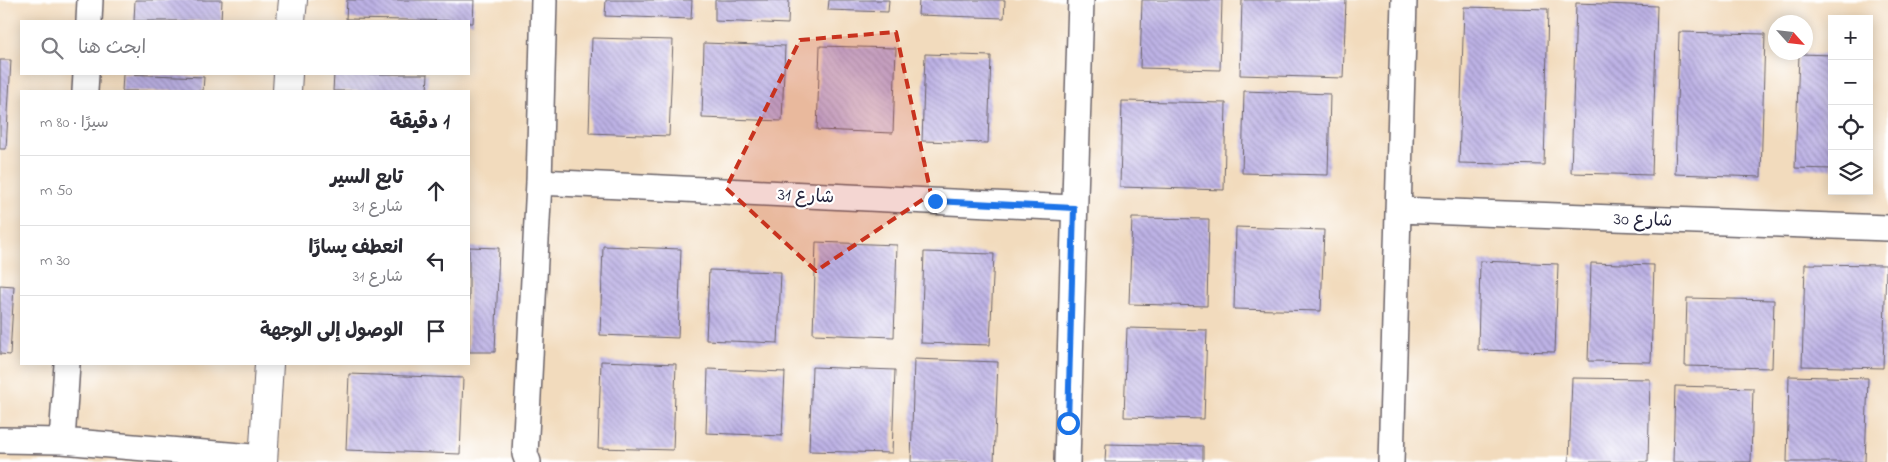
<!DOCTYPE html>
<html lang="ar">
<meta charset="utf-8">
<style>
body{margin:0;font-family:"Indie Flower","Playpen Sans Arabic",sans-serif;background:#f2f2f3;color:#2b2b33;direction:rtl}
.controls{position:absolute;right:15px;top:15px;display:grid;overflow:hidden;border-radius:0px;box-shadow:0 2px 12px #0003}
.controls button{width:45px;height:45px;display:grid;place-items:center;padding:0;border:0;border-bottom:1px solid #e1e1e2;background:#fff;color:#2b2b33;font:25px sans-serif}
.compass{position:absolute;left:1768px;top:15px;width:45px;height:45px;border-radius:50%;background:#fff;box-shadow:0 2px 12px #0003;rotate:117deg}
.stop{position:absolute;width:15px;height:15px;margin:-11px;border:4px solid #1a73e8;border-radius:50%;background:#fff}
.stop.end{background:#1a73e8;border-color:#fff;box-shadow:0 1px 5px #0008}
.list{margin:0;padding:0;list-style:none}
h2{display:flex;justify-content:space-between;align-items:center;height:65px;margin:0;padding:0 20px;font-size:21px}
h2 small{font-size:16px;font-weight:400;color:#7c7c81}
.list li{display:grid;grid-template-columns:32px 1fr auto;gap:15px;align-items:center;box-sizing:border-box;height:70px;padding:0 20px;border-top:1px solid #e1e1e2}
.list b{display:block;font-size:19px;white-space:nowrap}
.list p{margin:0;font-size:16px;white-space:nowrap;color:#7c7c81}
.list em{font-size:16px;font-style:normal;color:#7c7c81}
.icon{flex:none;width:28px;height:28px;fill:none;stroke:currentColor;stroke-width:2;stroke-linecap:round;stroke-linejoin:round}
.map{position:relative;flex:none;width:1888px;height:462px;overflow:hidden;direction:ltr}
.search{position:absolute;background:#fff;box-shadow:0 2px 12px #0003;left:20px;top:20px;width:450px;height:55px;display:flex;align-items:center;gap:12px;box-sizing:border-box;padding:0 18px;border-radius:0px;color:#7c7c81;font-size:19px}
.panel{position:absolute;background:#fff;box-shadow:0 2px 12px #0003;left:20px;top:90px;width:450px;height:275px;border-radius:0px;direction:rtl}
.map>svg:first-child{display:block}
.building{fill:url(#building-back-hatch)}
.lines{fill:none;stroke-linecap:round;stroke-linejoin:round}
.minor-casing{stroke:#6b6368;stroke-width:28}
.tertiary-casing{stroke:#6b6368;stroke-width:30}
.minor{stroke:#fff;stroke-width:25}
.tertiary{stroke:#fff;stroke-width:28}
.route{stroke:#1a73e8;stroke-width:6}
.marked{fill:#c8321e;fill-opacity:0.2;stroke:#c8321e;stroke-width:4;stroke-dasharray:10 6;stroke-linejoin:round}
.labels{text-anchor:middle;stroke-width:4.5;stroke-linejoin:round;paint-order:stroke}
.street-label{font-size:18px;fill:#22223b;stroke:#fff}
</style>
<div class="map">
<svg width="1888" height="462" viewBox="0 0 1888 462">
<defs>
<pattern id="building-back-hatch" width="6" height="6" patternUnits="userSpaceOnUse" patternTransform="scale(1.25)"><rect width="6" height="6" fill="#bdb2e5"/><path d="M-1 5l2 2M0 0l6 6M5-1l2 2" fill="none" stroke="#9990bb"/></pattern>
</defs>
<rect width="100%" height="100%" fill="#fff"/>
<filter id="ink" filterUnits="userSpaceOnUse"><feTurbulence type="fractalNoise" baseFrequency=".02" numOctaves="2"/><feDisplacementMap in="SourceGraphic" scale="10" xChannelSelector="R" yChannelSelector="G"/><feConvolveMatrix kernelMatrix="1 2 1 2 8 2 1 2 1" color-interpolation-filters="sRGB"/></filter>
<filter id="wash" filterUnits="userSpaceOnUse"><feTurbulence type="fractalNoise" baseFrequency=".0096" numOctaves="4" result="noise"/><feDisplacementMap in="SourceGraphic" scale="20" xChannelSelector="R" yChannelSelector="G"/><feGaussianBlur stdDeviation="1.12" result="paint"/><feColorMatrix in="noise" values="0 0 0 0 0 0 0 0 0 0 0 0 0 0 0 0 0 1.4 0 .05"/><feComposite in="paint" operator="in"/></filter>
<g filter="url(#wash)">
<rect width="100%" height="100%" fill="#f2dbbd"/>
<g id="blocks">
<path class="building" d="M135,0H222L221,21H134Z
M347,0H474L473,23H469V21L346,19Z
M606,0H692L691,19L605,16Z
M715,0H789L788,24L715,21Z
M829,0H889L888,12L828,10Z
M919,0H1005L1004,18L918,15Z
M1142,0H1222L1220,70L1140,68Z
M1242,0H1346L1343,78L1240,75Z
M1576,3L1657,6L1652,175L1571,173Z
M1464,7L1548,9L1544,165L1459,163Z
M1679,32L1765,34L1761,177L1675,174Z
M592,38L673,40L669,136L589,133Z
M704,43L785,46L782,121L702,118Z
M820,46L896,48L893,133L817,130Z
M925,54L991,56L988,143L922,141Z
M1799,54L1832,55V169L1795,168Z
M0,60H11L6,149H0Z
M123,74L204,77L203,91H122Z
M334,74H428L427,91H333Z
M1244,91L1330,94L1328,175L1242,173Z
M1122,101L1226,103L1224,190L1120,187Z
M1132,218L1209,219L1207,306L1129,304Z
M1236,227L1324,230L1321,311L1234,309Z
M816,242L897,245L894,337L813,334Z
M603,246L681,249L678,338L600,335Z
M469,247L499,248L495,352H469Z
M924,252L994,254L990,345L921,343Z
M1480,261L1558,264L1555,352L1478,350Z
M1591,263L1654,265L1651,362L1588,361Z
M1805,264L1886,265L1883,368L1802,366Z
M709,270L781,272L778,343L706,340Z
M0,285L14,286L10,355L0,354Z
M1687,298L1774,300L1772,368L1685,366Z
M1127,328L1207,330L1204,419L1124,417Z
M914,359L998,362L994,462H911Z
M601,361L676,364L673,450L598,448Z
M812,367L895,370L892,453L809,451Z
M708,369L785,372L782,436L706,433Z
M349,374L463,378L460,454L346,450Z
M1789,376L1868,378L1865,462H1787Z
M1572,378L1650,379L1648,462H1569Z
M1675,386L1753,388L1751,462H1673Z
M1106,444L1203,446V462H1105Z"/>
</g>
</g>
<g filter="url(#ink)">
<use href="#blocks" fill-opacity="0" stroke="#6b6368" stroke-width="1"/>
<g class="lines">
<defs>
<path id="minor" d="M89,21L90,0
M85,91L86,74
M539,182L1073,208
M1398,210L1888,228
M0,440L62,441L263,458
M62,441L67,364
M528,462L525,454L539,182L544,0
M1067,462L1081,0
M1391,462L1404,0"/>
<path id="tertiary" d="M291,21L293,0
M287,91L288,74
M263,462L269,364"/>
</defs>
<use href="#minor" class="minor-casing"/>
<use href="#tertiary" class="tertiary-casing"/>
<use href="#minor" class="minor"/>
<use href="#tertiary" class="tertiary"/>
</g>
</g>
<g class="lines" filter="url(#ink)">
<path class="route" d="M935,201L1074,208L1068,423"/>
</g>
<path class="marked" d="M896,32L931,194L816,271L726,188L800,40Z"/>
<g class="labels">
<g class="street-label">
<text transform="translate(806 195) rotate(3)" y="6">شارع 31</text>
<text transform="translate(1643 219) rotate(2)" y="6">شارع 30</text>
</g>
</g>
</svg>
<div class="controls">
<button>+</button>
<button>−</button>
<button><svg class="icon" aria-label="locate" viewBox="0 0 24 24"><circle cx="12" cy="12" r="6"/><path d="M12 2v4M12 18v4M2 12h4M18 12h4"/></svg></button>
<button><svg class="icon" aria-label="layers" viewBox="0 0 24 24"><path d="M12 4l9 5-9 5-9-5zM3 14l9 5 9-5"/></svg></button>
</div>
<svg class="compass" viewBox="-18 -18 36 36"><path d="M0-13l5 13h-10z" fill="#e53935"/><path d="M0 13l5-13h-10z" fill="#7c7c81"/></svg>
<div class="stop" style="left:1068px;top:423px"></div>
<div class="stop end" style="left:935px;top:201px"></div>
<div class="search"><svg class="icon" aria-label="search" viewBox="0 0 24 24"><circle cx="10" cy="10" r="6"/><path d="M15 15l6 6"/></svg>ابحث هنا</div>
<section class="panel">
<h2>1 دقيقة<small>سيرًا · 80 m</small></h2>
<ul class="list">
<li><svg class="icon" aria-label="ahead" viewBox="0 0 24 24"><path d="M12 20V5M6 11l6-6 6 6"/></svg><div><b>تابع السير</b><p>شارع 31</p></div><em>50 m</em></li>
<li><svg class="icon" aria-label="left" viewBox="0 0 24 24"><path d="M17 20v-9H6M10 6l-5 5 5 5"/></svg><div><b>انعطف يسارًا</b><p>شارع 31</p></div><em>30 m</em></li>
<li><svg class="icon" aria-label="arrive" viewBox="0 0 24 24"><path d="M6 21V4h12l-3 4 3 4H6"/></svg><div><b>الوصول إلى الوجهة</b></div></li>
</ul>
</section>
</div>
